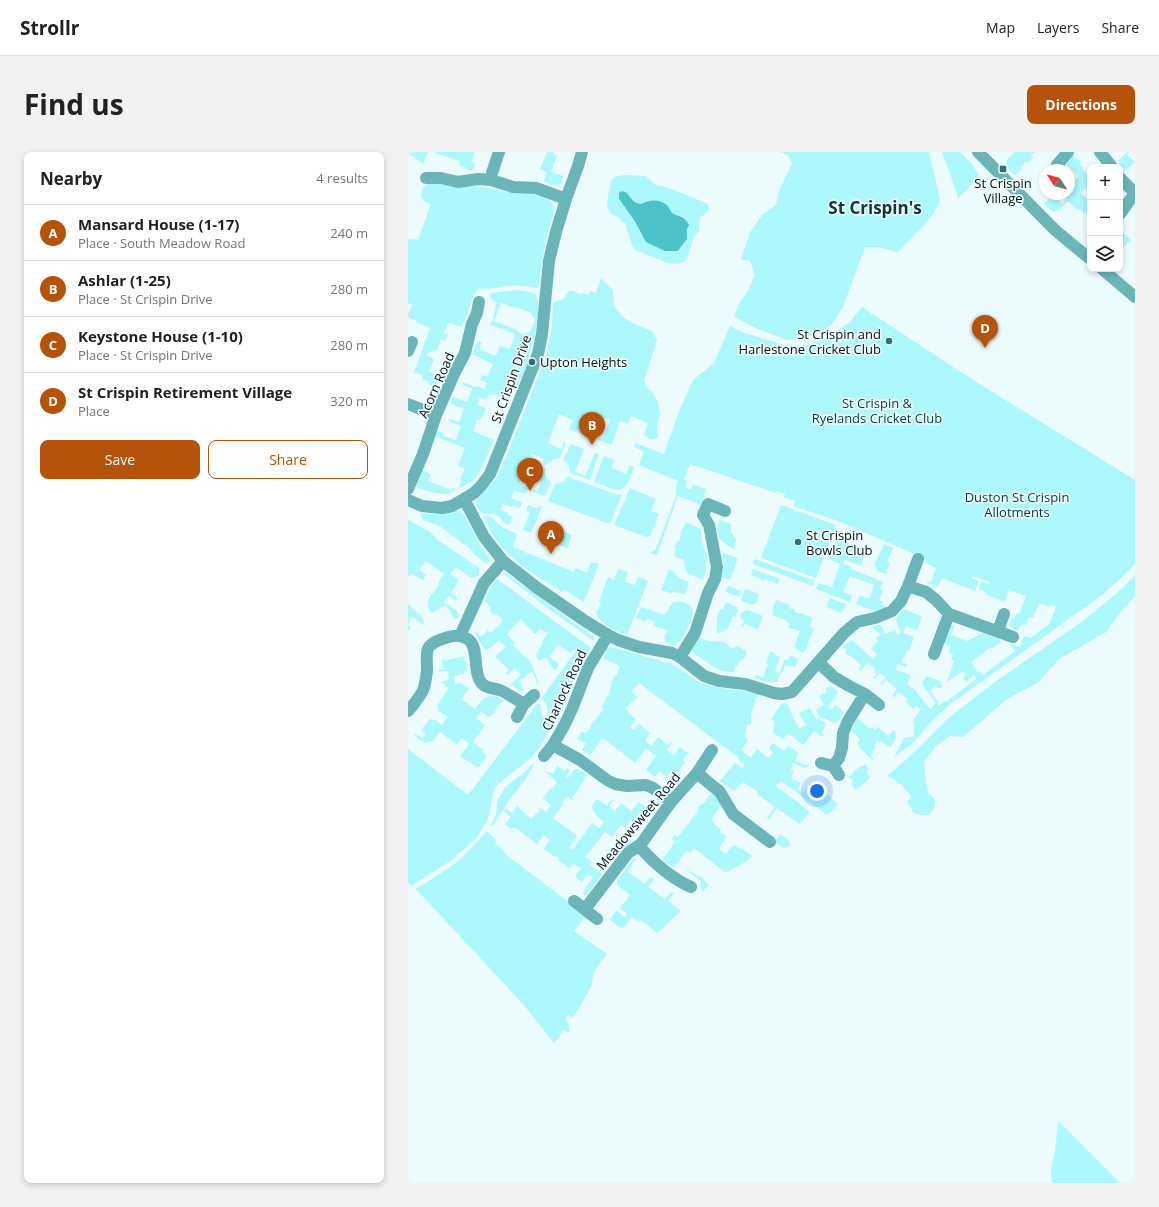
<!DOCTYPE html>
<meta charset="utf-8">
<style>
body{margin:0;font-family:"Open Sans",sans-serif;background:#f2f2f2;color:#202124}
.controls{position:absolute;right:12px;top:12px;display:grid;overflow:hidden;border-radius:8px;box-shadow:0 2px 6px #0003}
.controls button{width:36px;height:36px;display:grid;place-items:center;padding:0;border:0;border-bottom:1px solid #e0e0e0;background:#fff;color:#202124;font:20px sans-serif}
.compass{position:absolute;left:631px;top:12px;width:36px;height:36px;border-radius:50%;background:#fff;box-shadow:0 2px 6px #0003;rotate:306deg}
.you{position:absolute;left:409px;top:639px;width:14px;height:14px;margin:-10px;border:3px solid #fff;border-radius:50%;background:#1a73e8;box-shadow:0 0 0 6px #1a73e833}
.badge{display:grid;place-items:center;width:26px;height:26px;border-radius:50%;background:#b45309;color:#fff;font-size:13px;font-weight:700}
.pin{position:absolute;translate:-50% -33px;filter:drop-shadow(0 1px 2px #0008)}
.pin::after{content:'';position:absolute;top:21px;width:14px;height:12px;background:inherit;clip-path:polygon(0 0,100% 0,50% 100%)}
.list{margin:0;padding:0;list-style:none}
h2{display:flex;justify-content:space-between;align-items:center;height:52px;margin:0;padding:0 16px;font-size:17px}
h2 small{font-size:13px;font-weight:400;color:#757577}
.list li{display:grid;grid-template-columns:26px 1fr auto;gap:12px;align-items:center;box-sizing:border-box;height:56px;padding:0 16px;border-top:1px solid #e0e0e0}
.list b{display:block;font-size:15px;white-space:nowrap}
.list p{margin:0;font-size:13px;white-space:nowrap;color:#757577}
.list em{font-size:13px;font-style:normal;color:#757577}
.actions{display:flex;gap:8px;padding:12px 16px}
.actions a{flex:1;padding:9px 0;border:1px solid #b45309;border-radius:8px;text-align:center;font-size:14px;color:#b45309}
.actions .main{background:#b45309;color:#fff}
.icon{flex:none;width:22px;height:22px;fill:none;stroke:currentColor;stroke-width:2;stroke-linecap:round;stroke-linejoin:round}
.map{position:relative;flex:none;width:727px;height:1031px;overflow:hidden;border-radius:8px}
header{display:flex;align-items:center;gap:24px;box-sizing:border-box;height:56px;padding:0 20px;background:#fff;border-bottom:1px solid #e0e0e0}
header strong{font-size:19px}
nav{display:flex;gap:22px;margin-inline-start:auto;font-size:14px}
.intro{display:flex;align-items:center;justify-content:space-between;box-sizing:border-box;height:96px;padding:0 24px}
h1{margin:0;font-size:28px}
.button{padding:10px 18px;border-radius:8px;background:#b45309;color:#fff;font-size:14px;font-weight:700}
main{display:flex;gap:24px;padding:0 24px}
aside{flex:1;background:#fff;border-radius:8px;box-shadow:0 2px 6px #0003}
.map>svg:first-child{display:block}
.green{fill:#adf8fd;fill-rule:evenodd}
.water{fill:#4cc2ca}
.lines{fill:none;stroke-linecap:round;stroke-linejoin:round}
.minor{stroke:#6bb5b9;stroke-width:12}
.poi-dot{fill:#287377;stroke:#ecfbfc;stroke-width:1.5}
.labels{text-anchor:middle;stroke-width:3.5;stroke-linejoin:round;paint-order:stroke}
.poi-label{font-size:13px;fill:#0b1010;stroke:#ecfbfc;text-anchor:start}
.street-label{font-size:13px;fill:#0b1010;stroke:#ecfbfc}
.park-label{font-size:13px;fill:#043d40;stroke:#ecfbfc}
.district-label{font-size:17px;font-weight:bold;fill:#143639;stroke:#ecfbfc}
</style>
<header>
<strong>Strollr</strong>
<nav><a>Map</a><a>Layers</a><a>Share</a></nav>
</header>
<div class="intro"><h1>Find us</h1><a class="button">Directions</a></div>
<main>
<aside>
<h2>Nearby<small>4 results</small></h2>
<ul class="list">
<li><span class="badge">A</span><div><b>Mansard House (1-17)</b><p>Place · South Meadow Road</p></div><em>240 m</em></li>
<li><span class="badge">B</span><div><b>Ashlar (1-25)</b><p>Place · St Crispin Drive</p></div><em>280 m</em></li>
<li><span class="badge">C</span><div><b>Keystone House (1-10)</b><p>Place · St Crispin Drive</p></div><em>280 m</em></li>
<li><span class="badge">D</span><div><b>St Crispin Retirement Village</b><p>Place</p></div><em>320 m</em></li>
</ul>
<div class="actions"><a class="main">Save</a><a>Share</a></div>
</aside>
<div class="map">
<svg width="727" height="1031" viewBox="0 0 727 1031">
<rect width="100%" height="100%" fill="#ecfbfc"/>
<path class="green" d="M0,0H20L15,12L6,5L0,3Z
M24,0H67L63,10L67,12L65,18H62L51,14L52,9Z
M139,0H146L145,2L149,4L143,20L155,24C155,27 154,31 152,33C148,35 139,31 136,29L139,20L132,17Z
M371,0H521L532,47C528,65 503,86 490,100L470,95H457L435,155L424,172L416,178L403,184L390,187L379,188L350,177L339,172L326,164L331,151L340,139L347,123L342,109L333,107L342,80L355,62L368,53L371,39L384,11L380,3Z
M534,0H552L564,12L571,24L550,47L549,41Z
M607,0H627L623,4L625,6L619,11L618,9L612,15L614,17L607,23L597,13L599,11L598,9Z
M719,0H722L719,3L727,10L717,19L711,12V8Z
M664,3L673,10L671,12L675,16L674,17L682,25V39L678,35L673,41L682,50V57L677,62L672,57L669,58L660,49L652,57L645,60L636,52L645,43L654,52L659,47L655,42H661V30L663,28L665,30L671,24L659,13V9Z
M215,23L238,24L244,30L250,34L258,35L271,40L300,52L301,58L292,66L291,79L286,85L280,104L276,110L268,112L260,111L227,98L224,93L217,72L211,66L204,62L199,54L200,44L203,29L207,25ZM219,41C223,47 226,51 233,52L238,49L263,60L278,67C280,82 280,88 270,99H257L250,95L232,81L226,68L211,47Z
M24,31H33L44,35L68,34L70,36L77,35L98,40H120L139,47L146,54V59L138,87L130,136C118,134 105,132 93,135C85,137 79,137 71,136C61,147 62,163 53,175L40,171L36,181L40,183L37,189L33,187L29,198L20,201L19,204L26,207L21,220L32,224V229L28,236L20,232L21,230L14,227L15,223L6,220L22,176L8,170L9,169L0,165V162L5,153L0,151V88L5,87L10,88L23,52L16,49L13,44C14,37 16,33 24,31Z
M712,78L723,88L712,98Z
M193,126L205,138L206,154L215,165L226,172L244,179L249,188L236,228L238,236L244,239L250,250L252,262L249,274L250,286L243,287L236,283L240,271L223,264L220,272L212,269L204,293L190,288L191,286L195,287L202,268L186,262L180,279L183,281L182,285L161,277L165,268L151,262L140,291L153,297L156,289L158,290L152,306C145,307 142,309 138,313L135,312L136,307L124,302L121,309L123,310L118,323H115L111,332L119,336L117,342L106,339L103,346L114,350L112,356L105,353L104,355L95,352L92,358L100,361V363L104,365L101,373C94,370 95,368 90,364C85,361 78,361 73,361L68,352L69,347L88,327L95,313L138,205L144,175L145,151L155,147L162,138L173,142L174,141L181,143L182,139L188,141Z
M109,138L127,141L130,149V162L127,183L116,221L101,248L91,245L90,242L80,243L79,248L72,245L69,253L78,256L75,263L72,268H69L65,279L86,288L73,317L65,329L40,342L27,341L9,336L8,334L14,318L23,322L20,329L43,338L44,335L50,338L54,328L52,327L57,317L50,314L57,296L26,284L29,279L36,281L35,284L48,288L53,274L41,269L42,267L51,270L56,257L42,251L45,245L59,250L64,237L55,233L54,230L68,235L69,234L77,237L79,231L72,228L74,223L79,225L85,212L64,202L70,189L74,191L71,197L88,204L92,194L102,197L107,182L81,172L85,169L87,156L89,151L82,146L83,141ZM93,151L107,156L108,155L123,161L127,168L122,180L115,182L109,179V178L86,169Z
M454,155L562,226L727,328V412L711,428L694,443L541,553L524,569L504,592L486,605L496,586L506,584V571L505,569L513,557L508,554L506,557L498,551L500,547L490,540L487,545L484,544L489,537L478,528L474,533L472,532L478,526L472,521L467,527L465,526L468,522L466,519L467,517L460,511L452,519L451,517L453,513L442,503L441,504L437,501L439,499L438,497L434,496L441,489L444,488L465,507L469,502L463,497L470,489L468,487L472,482L464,475C467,473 470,472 474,474L477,482L487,478L489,483L493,481L488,468L490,463L496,457L514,465L509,478L498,474L495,481L506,485L501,499H499L497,505H495L493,510L499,513V515L490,512L488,518L503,523L499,532L507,538L522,557L528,551L514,532L518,524L532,529L535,534L531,537L528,534L522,539L531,551L529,552L531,554L536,549L538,550L568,527L566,523L558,530L555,526L558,523L555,519L539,530L546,509L543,507L545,502L541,500L542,495L537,492V489L543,474L547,472L543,483L559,489L575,481L591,487L593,490L584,496L583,495L563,510L570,521L572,519L575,523L607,499L601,491L612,495L616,484L623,486L642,471L648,455L643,453L642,455L631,451L625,466L621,465L618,473L613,472L610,479L604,476L601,472L604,466L606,467L609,461H612L618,444L601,438L596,450L577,442L578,440L571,437L573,429L581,432L582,430L564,424V426L571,429L567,439L534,426L530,435L519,431L520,429L523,430L528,416L517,411L518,407L430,369L385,354L387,349L376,345L377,342L368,339V341L282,312L276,327L279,329L277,335L283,338L285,332L298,337L293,353L270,344L249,403L241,401L247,398L253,384L268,344V336L270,329L231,313L236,299L226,295L227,291L256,302L270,262L285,228L306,211L322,174L336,181L388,196L411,189L441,171Z
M163,292L176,297L167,320L177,324L187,301L191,302L182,328L162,321C161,315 160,311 155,308Z
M196,304L206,308L204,316L218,322L222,313L226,315C222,324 221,338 208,338L186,330Z
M133,315L137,317C136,323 138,326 143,330L137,344L125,340L126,338L129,339L134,330L128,327Z
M160,325L210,343L214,342L202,372L140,349L147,332L155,330Z
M222,336L248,347L243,359L251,362L242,384L238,385L206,373Z
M120,353L128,356L132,354H134L123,381L115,378L122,360L118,358Z
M373,353L428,373L408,426L353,406Z
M42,359H50L56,363L71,391L81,406V410L78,412L67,403L65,399L30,373L15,368L12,361L31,362Z
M75,364C85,363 87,370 94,375C99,378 105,380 109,382L105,395L166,420L168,416L179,421L183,410L191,412L178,444L175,450L156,437L154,440C131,425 105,411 89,389C84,382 80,373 75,364Z
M0,368L21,379L31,389L71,416V422L68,426L62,425L48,415L42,422L51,428L43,441L50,446L48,449L41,444L36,450L49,459L51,464L48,467L45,465L38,453L23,461C15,446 24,444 31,433L30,431L36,422L18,409L11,418L18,423L15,428L3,421L0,425Z
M312,368L323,372V380L328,387L326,397C312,389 305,385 312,368Z
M278,370L293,377L294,390L299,404L298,418L295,428L279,421L277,415L276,408L266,404L268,396L266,395L269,389L271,390L273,383L272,382Z
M155,379L164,383L159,396L150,392Z
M428,387L458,398L453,414L437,408L435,412L443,415V417L475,430L472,437L475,438L471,448L475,450V452L477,455L466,459L448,452L451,445L453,444L461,447L466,433L442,424L435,440L444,443L442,450L408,437L410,431L424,435L432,412L421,407Z
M476,392L485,396L479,410L482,411L478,422L469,419L467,412Z
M314,401L330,406L322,428L313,425C317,417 316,410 314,401Z
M347,407L407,429L405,434L345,412Z
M210,417L220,420L217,430L227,433L230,425L240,429L219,483C207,479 193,473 188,461L193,451L191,449L200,425L206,428Z
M261,417L265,419L271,426L281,430L277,442L266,440L262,441L253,438Z
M345,417L372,427L370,432L357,427L356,429L343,423Z
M95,421H98L186,485V489L146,461Z
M727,424V444L715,457L698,480L651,507L631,530L599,547L555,585L542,584L528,594L516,610L518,632L520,640L527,648L526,657L521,663H513L506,661L499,650L503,645C497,634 490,629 479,624L499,607L542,565L566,546L591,527L675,469L709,441Z
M89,427L183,496L174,509L164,533L157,553L149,566L140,560L138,551L133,547L168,499L165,498L162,501L150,493L141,505L151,512L148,518L145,517L138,505L130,509L128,502L135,491L134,490L140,481L132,477L127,482L112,467L99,482L106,490L105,493L118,506L121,507L131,531L130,532L124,520L119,522V524L111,528L116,538L113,540L103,532L113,523L107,516L99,523L98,522L101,518L87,504L98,495L91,488L84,495L77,498L69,485L67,479L73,485L80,478L83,481L95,469L88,461L86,463L82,459L83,456L76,448L87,428Z
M320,434L333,439L331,445L318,440Z
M337,437L351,442L348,451L344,453L333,449Z
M422,446L438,452L434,461L418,455Z
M368,448L382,453L381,456L387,458V460L392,462L393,461L405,466L402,474L406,477L396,501L388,497L387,493L392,479L383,476L382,477L380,476L382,472L378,470V468L364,463L366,459L364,458Z
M273,449C276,451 282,453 284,456C288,464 275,489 267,493L257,490L258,487L256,486L259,478L246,474V469L239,467L238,470L228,466L233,455L257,463L265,450Z
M318,450L328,455L330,458L328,465L325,464C321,474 321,480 309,481V466L312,457L315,458Z
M0,452C7,459 16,463 17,474L4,465L1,468L2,469L0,473L3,475L0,479Z
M339,458L355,464L350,477L336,472L335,475H333L336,468L332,466L334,460Z
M291,486C295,486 297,488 301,489C311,491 316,486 323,497L330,494L338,499V504L331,510L329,514H328L326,520C310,521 296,508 284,500V497Z
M203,495L264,512L292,531L307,535L342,540L351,543V545H348L347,549L348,550L343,561V572L339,573L337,585L340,588L333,598L343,606L349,597L360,606L365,600L361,596L365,591L376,599L380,594L390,600L387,609L401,614L397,616L385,611L383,618L386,619L383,626L393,631L389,637L395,641L403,631L413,637L411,639L412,640L407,647L411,649L418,640L430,653L419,663L373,629L368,634L402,660L392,672L369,656L361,667L359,666L367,655L349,642L350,640L335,630L330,636L326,639L312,629L326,612L327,611L334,616L337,613L330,608L331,606L231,531L223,540L230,545L217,556L228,568L222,575L226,578L231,571L232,573L242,581L237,589L244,594L250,585L260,593L263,590L264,591L259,598L266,603L272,595L280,601L274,608L277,610L269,622L264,618L259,625L251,619L247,625L238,618L248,604L238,596L227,611L195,586L182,603L174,598L178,591L169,587L173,580L178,581L183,575L182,574L196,557L194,555L199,544L200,545L206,524L209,523L212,515L210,513L196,507L198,496Z
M363,499L365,500V502L372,505L367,520L371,521L377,507L380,508L382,503L390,507L387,515L377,513L374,521L373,520L369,530H357L347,526L348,523L355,526L360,512L358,511Z
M56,504L59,517L55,522L46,524L47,532L53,531L59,536L62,535L53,547L67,557C75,546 81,539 95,548L83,564L81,565L73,559L68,566L77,573L65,590L75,598L73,600L79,604L70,616L52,604L61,592L54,586L48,593L47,591L32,580L25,589L16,591L7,584L6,581L14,586L18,582L13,578L22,567L25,568L26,567L34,573L39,565L31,559L29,553L41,536L33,530L41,527L40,519L31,520L30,518L35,517L34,507L36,509Z
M423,534L430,540L420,556L424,558L427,553L436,560L431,569L427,571L413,565L412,568L418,571L414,581L416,583L414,585L406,579L395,593L380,581L375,587L365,581L367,569L363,568L364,566L374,551L379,552L391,577L398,573L391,561L402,556L408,567L412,565L408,558L416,553L411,544L419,540L417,537Z
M130,551L132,552L134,564L145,571L135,590L123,606L89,633L85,640L81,664L70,684L44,708L3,734L0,730V597L60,643Z
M449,566L462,577L464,575L467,578L470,575L480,584L486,578C490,584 486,589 483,595L469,588L466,594L468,595L463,604L466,607L464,608L452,596L450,591L452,587L443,579Z
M126,612C120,625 112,635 103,646C96,655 92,665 85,673H83L88,662L90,648L97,635L117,620L123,613Z
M457,612L460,615L459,622L463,625L448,638L443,632L445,629L441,625L452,614L454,615Z
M149,614L157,619L159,616L162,618L157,625L159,627L167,617H171L179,623L164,646L166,648V649L158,644L154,651L155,652L145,666L169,684L161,696L164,699L184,671L191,676L196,670C191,665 185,662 184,654L188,648H191L199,654L204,647L206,648L201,654L207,659L213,651L223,659L231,650L238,656L233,663L238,668L233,675L223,668L217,676L213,673L204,685L197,680L177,705L184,710L182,713L195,722L177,744L175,740L185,725L180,722L174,730L167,724L173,716L166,712L161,716L150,708L151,706L148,704L147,705L136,697L142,688L136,683L130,690V693L108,676L103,677L97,672L103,665L96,660L97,656L104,661L109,654L123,667L132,658L130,656L131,655L138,660L143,653L137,648L134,647L142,637H144L149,630L138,620L136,618L145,622Z
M305,639L314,652L303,668L306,670L307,673L313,677L312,680L318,684L311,697L318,702L323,695L327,693L332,697L333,696L344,704C339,710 326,716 318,721L286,696L283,701L279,698L267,714L264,715L254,708L267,690L264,687L267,683L270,685L290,659L289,658L293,652L294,653Z
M79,679L88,688L87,692L93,696L97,702L163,752L162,754L177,765L166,779L199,802L188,816L185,824L183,835L166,864L164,865L160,863L157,867C161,872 162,875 161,881L156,878L146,891L115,852L8,737L38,718L55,705Z
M372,682L379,687L383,693L376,696L367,690Z
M217,686L223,691L216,697L208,691L209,689L213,691Z
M229,706L220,720L237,732L242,725L246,727L240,735L257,747L263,740L266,741L260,749L273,759L249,781L232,767L231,770L225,765L216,775L213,776L202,768L208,758L216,765L219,762L212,756L222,743L209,733V729L225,707Z
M282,719L294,726L301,733L294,740L292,728L281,720Z
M650,969L712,1031H644L643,1016L647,1000Z"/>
<path class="water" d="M214,39L219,41C223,47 226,51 233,52C242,47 252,47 260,54C260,55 263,59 263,60C271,66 275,62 281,73L279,77V87L270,99H257L238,90L226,68L211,47V41Z"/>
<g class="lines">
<path class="minor" d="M570,0L647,78L682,107
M692,0L704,15
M649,13L660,0
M18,26H33L50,30L70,27L83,28L105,35L128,36L158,47
M712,26L727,41
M83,28L84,21L91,0
M712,62L727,41
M694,117L727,145
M0,199L4,190
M0,252L28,263
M0,337L15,302L28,263L46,222L57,201L64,172L69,161L71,150
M56,347L76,385L95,409L128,435L177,469L200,483L210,488L231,495L264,501L272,505L296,524L311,529L337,532L366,541L374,542L384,540L436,481L449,470L467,466L484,459L493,449L500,434L510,407
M0,348L14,354L34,356L44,354L56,347L66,341L73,334L82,322L130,202L134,182L141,109L148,80L158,47L170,14L174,0
M500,434L518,440L528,448L541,462L605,485
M590,479L596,462
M52,484C55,485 59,486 61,488C71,497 65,518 72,529C78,538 86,535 94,539C102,543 109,548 116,552
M526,502L541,462
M272,505L287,481L300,441L307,427L309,415L301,373L295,363L300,352L317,359
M411,511L426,525L441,534L457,542L471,553
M0,559C6,552 13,544 16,536C17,530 19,523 19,517C19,500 15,494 34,487C40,485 45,483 52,484L76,431L95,409
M109,565L116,552L126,543
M145,593L172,608L199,628L207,632L219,634L238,633L245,636L263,650
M136,604L145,593L156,574L164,557L180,516L200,483
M413,611L425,614L431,623
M425,614L431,606L434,596L435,581L440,569L457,542
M289,621L312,640L325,662L362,690
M231,694C245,710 263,726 283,735
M166,749L189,767
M177,757L220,701L233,692L263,650L289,621L304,598"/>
</g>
<g class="poi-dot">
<rect x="591" y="13" width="8" height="8" rx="2"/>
<circle cx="481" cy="189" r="4"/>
<circle cx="124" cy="210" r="4"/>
<circle cx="390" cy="390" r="4"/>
</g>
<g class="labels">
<g class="poi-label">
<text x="595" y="36" text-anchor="middle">St Crispin<tspan x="595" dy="15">Village</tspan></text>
<text x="473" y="187" text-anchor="end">St Crispin and<tspan x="473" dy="15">Harlestone Cricket Club</tspan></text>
<text x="132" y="215">Upton Heights</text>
<text x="398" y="388">St Crispin<tspan x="398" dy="15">Bowls Club</tspan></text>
</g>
<g class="street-label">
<text transform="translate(103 227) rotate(-70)" y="5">St Crispin Drive</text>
<text transform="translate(28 233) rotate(-66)" y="5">Acorn Road</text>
<text transform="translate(156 538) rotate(-65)" y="5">Charlock Road</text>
<text transform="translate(230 669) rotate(-50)" y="5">Meadowsweet Road</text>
</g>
<g class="park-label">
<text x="469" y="256">St Crispin &amp;<tspan x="469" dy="15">Ryelands Cricket Club</tspan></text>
<text x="609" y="350">Duston St Crispin<tspan x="609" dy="15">Allotments</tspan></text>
</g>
<g class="district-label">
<text x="467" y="62">St Crispin's</text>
</g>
</g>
</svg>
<div class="controls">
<button>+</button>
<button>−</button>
<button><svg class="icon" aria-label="layers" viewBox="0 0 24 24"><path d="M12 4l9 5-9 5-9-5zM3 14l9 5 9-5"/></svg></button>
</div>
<svg class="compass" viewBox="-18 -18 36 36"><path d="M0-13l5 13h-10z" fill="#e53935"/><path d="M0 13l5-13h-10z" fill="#757577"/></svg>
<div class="you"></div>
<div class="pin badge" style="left:143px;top:402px">A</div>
<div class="pin badge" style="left:184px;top:293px">B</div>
<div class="pin badge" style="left:122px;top:339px">C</div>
<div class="pin badge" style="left:577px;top:196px">D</div>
</div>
</main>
